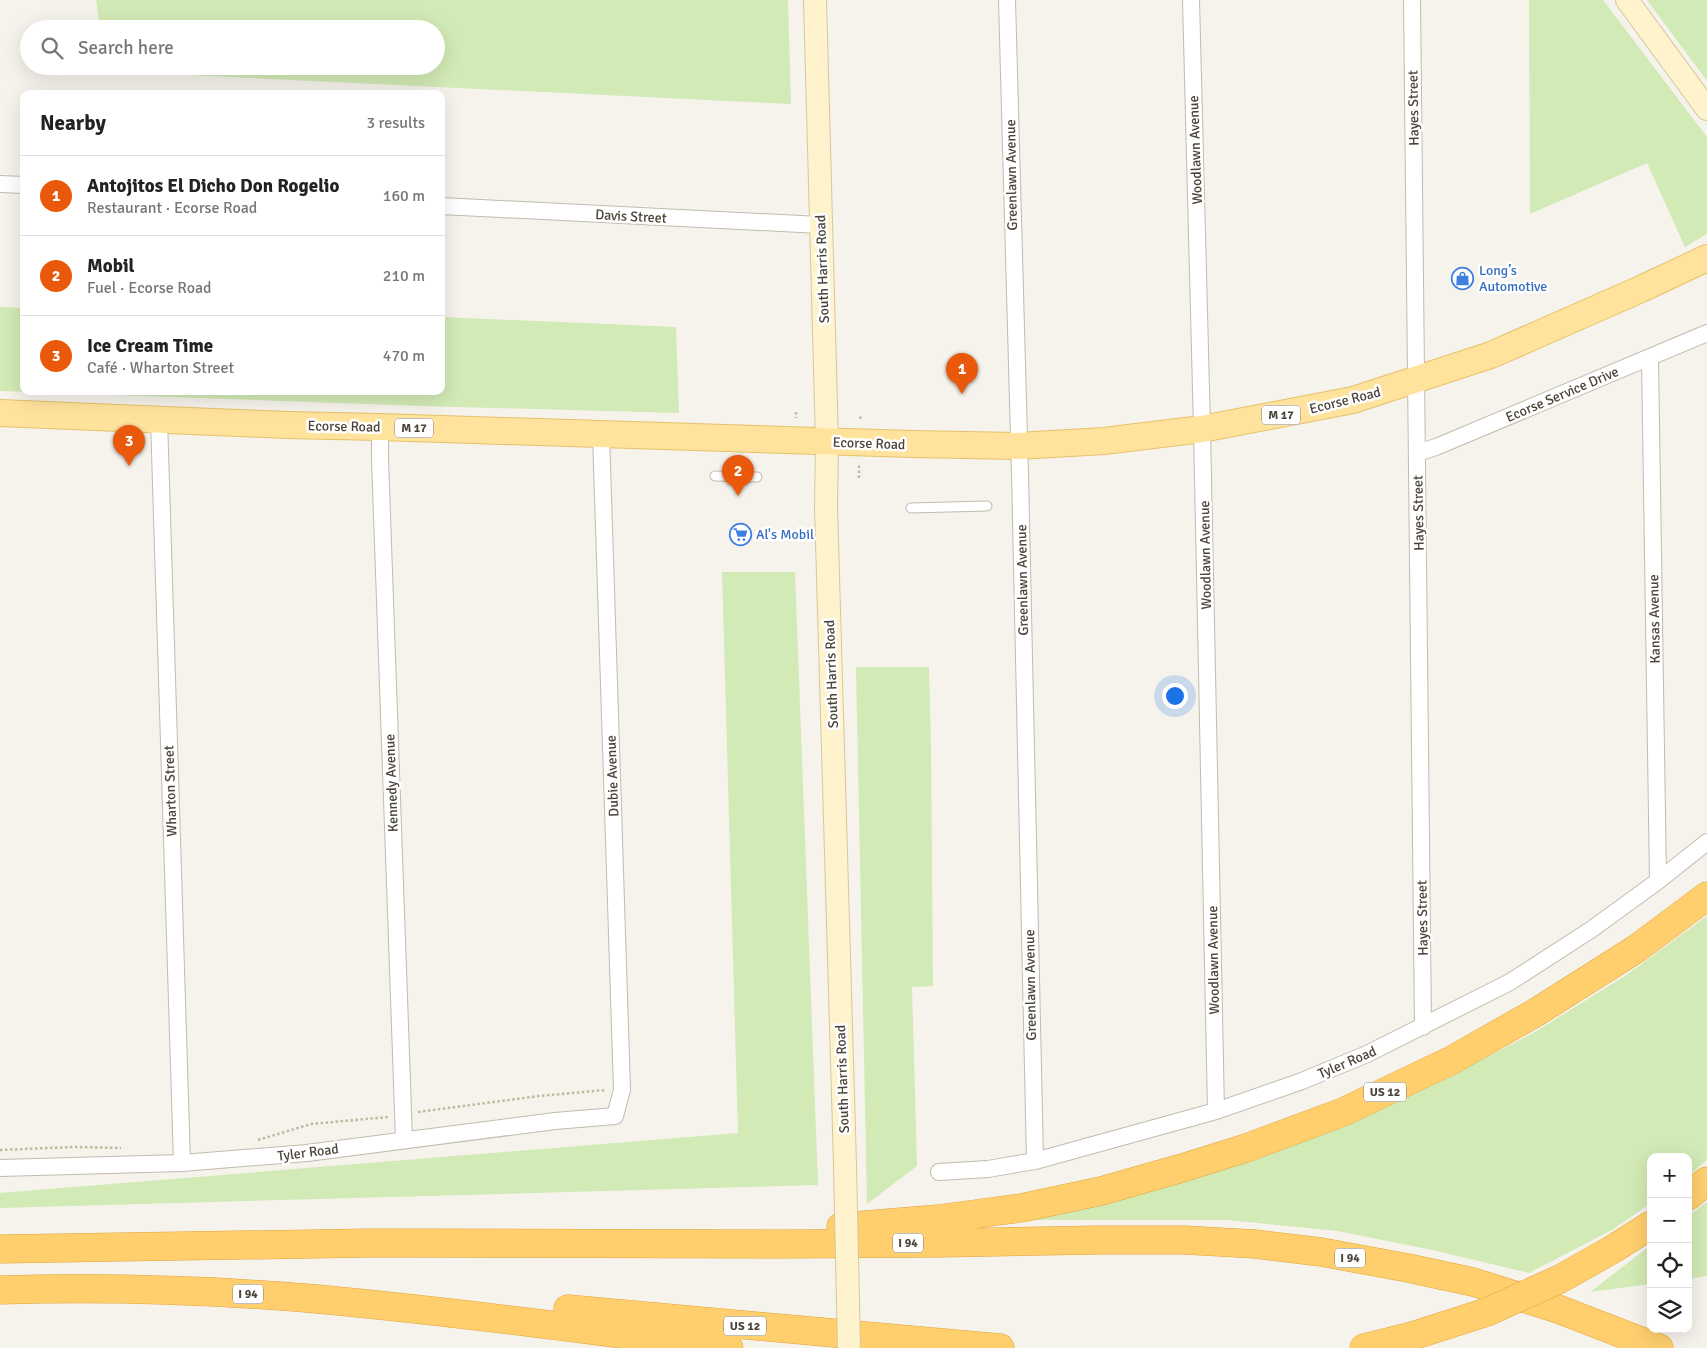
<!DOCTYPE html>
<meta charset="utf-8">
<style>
body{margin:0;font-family:Signika,sans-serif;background:#f2f2f2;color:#222}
.controls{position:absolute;right:15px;bottom:15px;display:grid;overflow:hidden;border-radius:10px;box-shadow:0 5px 20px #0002}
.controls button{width:45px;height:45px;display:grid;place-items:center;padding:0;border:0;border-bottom:1px solid #e0e0e0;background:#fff;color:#222;font:25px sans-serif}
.you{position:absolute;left:1174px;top:695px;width:18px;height:18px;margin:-12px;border:4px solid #fff;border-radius:50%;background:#1a73e8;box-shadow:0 0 0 8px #1a73e833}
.badge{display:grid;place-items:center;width:32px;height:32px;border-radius:50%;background:#ea580c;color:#fff;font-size:16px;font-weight:700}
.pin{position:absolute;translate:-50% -41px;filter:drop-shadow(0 1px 2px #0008)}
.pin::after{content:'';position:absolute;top:26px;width:18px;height:15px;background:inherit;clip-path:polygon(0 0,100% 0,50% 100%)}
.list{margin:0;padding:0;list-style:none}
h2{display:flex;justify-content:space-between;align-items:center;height:65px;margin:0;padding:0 20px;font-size:21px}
h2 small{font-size:16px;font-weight:400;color:#767676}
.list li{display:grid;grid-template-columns:32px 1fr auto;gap:15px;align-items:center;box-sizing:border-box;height:80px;padding:0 20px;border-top:1px solid #e0e0e0}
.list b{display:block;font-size:19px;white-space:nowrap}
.list p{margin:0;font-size:16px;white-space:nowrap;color:#767676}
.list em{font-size:16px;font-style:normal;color:#767676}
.icon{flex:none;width:28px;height:28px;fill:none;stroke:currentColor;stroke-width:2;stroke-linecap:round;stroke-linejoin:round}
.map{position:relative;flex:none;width:1707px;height:1348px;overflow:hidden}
.search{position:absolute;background:#fff;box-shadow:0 5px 20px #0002;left:20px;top:20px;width:425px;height:55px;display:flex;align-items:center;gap:12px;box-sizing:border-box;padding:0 18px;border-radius:28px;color:#767676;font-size:19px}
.panel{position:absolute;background:#fff;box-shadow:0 5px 20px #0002;left:20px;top:90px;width:425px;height:305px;border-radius:10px}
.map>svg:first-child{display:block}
.green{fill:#d2eab5}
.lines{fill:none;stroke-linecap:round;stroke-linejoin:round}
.lane-casing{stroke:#c2bbae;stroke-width:11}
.street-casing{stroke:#c2bbae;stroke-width:18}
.secondary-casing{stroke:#d6c79b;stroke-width:24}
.primary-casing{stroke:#e6c16a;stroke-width:28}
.highway-casing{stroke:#e0a43c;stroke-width:29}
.path{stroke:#c4b79f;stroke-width:2.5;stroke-dasharray:2.5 2.5;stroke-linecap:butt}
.lane{stroke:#fff;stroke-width:9}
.street{stroke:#fff;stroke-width:16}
.secondary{stroke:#fff3cd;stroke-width:22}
.primary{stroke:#ffe39c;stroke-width:26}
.highway{stroke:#ffcf6e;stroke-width:28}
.secondary-bridge-casing{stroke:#d6c79b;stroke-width:24;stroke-linecap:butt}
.highway-bridge-casing{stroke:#e0a43c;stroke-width:29;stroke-linecap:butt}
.secondary-bridge{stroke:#fff3cd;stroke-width:22}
.highway-bridge{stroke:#ffcf6e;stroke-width:28}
.labels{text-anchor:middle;stroke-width:5;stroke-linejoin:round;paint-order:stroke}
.shield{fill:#fff;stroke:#817c74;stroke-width:1}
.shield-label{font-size:12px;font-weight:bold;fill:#4b4439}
.street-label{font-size:14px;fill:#4b4439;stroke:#fff}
.shop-label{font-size:14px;fill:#366cbe;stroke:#fff;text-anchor:start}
</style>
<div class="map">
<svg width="1707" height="1348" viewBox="0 0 1707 1348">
<rect width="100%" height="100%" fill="#f6f3ec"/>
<path class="green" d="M96,0H788L791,104L106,71V66H436V29H100Z
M1529,0H1603L1707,137V234L1685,247L1647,163L1530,214Z
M1647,0H1707V81Z
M0,307L24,308V391H441V317L676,327L679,413L422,406L0,391Z
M722,572H795L818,1185L0,1208V1193L738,1133Z
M856,667H929L931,747L933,986L912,987L917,1166L867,1204Z
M1707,916V1160L1688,1176V1157H1651V1203L1612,1230L1529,1273L1437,1251L1338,1231L1228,1220H1023L1325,1133L1425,1089L1535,1032L1628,974Z
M1707,1202V1276L1688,1279V1216Z
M1651,1245V1284L1590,1292Z"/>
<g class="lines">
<defs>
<path id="lane" d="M715,476L757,477
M911,508L987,506"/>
<path id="street" d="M1007,0L1020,474L1035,1161
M1191,0L1202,429L1216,1111
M1412,0L1423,1027
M0,184L24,185
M441,206L820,225
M1650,358L1658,881
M159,419L182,1163
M380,427V459L404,1139
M1417,453L1436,447L1707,333
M0,1168L182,1163L307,1153L555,1121L615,1116L622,1090L601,434
M939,1172L988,1169L1035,1161L1216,1111L1302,1081L1367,1054L1510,982L1592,929L1658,881L1707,842"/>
<path id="secondary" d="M815,0L827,442L826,507L845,1165
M1627,0L1707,109"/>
<path id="primary" d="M0,413L288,425L380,427L912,444L1018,446L1104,441L1202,429L1353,400L1491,355L1641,289L1707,258"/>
<path id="highway" d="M1688,1196L1707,1181
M841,1227L938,1219L1021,1208L1101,1191L1182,1168L1246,1148L1343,1112L1452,1060L1535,1013L1636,949L1707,896
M0,1249L370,1243L787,1244L942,1243L1099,1240H1184L1255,1244L1321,1252L1408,1268L1473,1282L1558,1309L1659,1348
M1613,1249L1651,1225
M0,1290C106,1287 212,1290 317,1299C455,1312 592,1330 729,1348
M568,1309L1000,1348
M1364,1348L1412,1336"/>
</defs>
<use href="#lane" class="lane-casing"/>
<use href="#street" class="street-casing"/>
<use href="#secondary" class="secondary-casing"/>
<use href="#primary" class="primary-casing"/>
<use href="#highway" class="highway-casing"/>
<path class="path" d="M796,412V418
M860,419L861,414
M859,478V465
M418,1112L539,1096L606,1090
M258,1140L311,1124L388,1117
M0,1150L73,1147L121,1148"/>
<use href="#lane" class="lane"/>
<use href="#street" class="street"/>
<use href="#secondary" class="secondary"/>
<use href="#primary" class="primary"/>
<use href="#highway" class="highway"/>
<defs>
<path id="secondary-bridge" d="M845,1165L849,1348"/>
<path id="highway-bridge" d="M1412,1336L1487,1312L1560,1279L1613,1249"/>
</defs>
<use href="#secondary-bridge" class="secondary-bridge-casing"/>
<use href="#highway-bridge" class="highway-bridge-casing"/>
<use href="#secondary-bridge" class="secondary-bridge"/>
<use href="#highway-bridge" class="highway-bridge"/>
</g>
<defs>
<symbol id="shop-ring" viewBox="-11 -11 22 22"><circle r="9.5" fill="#fff" stroke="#3f7fe0" stroke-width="1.5"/><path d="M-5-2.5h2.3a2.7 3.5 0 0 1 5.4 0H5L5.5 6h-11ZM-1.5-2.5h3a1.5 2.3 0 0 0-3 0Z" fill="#3f7fe0"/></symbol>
<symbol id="supermarket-ring" viewBox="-11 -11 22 22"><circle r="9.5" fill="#fff" stroke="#3f7fe0" stroke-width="1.5"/><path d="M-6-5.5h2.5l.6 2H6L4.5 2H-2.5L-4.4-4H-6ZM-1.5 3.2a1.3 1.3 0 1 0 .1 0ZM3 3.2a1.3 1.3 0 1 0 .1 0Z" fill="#3f7fe0"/></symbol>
</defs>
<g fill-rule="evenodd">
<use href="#shop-ring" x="1450" y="266" width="25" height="25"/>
<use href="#supermarket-ring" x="728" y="522" width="25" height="25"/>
</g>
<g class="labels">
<g class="shield">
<rect x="1262" y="405.5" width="38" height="19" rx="4"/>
<rect x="395" y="418.5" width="38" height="19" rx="4"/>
<rect x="1364" y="1082.5" width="42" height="19" rx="4"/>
<rect x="893" y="1233.5" width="30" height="19" rx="4"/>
<rect x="1335" y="1248.5" width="30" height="19" rx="4"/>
<rect x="233" y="1284.5" width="30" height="19" rx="4"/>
<rect x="724" y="1316.5" width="42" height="19" rx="4"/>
</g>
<g class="shield-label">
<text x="1281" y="419">M 17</text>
<text x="414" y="432">M 17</text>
<text x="1385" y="1096">US 12</text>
<text x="908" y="1247">I 94</text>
<text x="1350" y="1262">I 94</text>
<text x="248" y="1298">I 94</text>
<text x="745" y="1330">US 12</text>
</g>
<g class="street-label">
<text transform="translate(1413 108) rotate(-91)" y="5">Hayes Street</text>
<text transform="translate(1195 150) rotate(-92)" y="5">Woodlawn Avenue</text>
<text transform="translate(1011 175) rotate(-91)" y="5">Greenlawn Avenue</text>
<text transform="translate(631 216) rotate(3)" y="5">Davis Street</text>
<text transform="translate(822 269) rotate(-92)" y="5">South Harris Road</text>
<text transform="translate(1562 394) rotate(-23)" y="5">Ecorse Service Drive</text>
<text transform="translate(1345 400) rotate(-14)" y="5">Ecorse Road</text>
<text transform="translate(344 426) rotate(1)" y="5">Ecorse Road</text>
<text transform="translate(869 443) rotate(2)" y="5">Ecorse Road</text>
<text transform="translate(1418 513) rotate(-91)" y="5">Hayes Street</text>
<text transform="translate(1205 555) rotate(-91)" y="5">Woodlawn Avenue</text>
<text transform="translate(1022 580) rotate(-91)" y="5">Greenlawn Avenue</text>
<text transform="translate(1654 619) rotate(-91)" y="5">Kansas Avenue</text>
<text transform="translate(831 674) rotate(-92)" y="5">South Harris Road</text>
<text transform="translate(612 776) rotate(-92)" y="5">Dubie Avenue</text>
<text transform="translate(391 783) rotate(-92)" y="5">Kennedy Avenue</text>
<text transform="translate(170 791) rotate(-92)" y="5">Wharton Street</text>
<text transform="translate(1422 918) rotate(-91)" y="5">Hayes Street</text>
<text transform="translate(1213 960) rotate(-91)" y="5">Woodlawn Avenue</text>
<text transform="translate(1030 985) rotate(-91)" y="5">Greenlawn Avenue</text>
<text transform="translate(1347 1062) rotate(-23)" y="5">Tyler Road</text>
<text transform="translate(842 1079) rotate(-92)" y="5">South Harris Road</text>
<text transform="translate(308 1152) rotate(-7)" y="5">Tyler Road</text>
</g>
<g class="shop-label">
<text x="1479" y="275">Long’s<tspan x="1479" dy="16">Automotive</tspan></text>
<text x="756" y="539">Al's Mobil</text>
</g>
</g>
</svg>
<div class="controls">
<button>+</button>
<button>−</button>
<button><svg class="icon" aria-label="locate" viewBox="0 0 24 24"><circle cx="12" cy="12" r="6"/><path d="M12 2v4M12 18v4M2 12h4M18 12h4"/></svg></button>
<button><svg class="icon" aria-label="layers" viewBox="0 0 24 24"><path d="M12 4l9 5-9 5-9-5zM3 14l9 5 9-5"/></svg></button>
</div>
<div class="you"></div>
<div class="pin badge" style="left:962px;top:394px">1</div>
<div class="pin badge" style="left:738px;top:496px">2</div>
<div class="pin badge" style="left:129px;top:466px">3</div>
<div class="search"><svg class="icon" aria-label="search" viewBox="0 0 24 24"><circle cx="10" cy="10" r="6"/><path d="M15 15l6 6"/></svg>Search here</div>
<section class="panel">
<h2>Nearby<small>3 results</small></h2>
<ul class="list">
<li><span class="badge">1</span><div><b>Antojitos El Dicho Don Rogelio</b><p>Restaurant · Ecorse Road</p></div><em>160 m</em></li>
<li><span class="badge">2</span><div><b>Mobil</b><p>Fuel · Ecorse Road</p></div><em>210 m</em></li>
<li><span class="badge">3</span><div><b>Ice Cream Time</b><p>Café · Wharton Street</p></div><em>470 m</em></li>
</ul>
</section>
</div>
